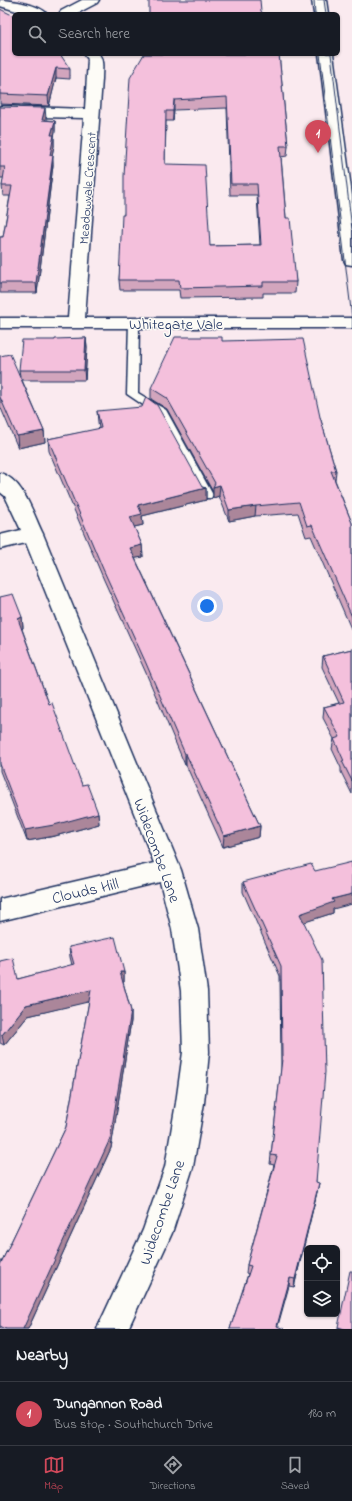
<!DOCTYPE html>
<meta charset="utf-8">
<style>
body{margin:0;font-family:"Indie Flower",sans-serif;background:#20242c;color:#f1f3f6}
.controls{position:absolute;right:12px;bottom:12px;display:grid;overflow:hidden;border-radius:6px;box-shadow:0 1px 3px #0004}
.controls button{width:36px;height:36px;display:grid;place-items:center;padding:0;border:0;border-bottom:1px solid #363941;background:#171b24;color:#f1f3f6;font:20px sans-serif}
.you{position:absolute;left:207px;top:606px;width:14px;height:14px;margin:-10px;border:3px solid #fff;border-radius:50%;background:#1a73e8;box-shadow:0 0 0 6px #1a73e833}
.badge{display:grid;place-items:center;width:26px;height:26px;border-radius:50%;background:#d1495b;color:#fff;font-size:13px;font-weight:700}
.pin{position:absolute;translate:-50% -33px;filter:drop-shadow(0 1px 2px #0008)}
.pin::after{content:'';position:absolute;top:21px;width:14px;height:12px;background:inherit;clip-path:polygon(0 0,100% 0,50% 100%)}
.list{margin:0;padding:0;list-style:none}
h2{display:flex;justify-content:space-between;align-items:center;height:52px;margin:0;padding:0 16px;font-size:17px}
h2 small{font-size:13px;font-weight:400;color:#9ea1a6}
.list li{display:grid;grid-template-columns:26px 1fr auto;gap:12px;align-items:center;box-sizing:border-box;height:64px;padding:0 16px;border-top:1px solid #363941}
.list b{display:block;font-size:15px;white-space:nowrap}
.list p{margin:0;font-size:13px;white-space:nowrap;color:#9ea1a6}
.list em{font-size:13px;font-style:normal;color:#9ea1a6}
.icon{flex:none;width:22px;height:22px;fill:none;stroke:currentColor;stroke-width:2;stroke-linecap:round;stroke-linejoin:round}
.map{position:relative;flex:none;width:352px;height:1329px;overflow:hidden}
.search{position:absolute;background:#171b24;box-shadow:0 1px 3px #0004;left:12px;right:12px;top:12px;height:44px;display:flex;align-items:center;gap:10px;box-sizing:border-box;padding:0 14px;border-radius:6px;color:#9ea1a6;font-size:15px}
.sheet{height:116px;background:#171b24}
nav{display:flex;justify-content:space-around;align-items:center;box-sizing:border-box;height:56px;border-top:1px solid #363941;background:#171b24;font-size:11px;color:#9ea1a6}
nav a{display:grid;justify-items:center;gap:2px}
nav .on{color:#d1495b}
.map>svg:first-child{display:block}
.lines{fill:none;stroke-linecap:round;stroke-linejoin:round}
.lane-casing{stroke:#1b2f5e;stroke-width:3}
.street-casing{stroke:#1b2f5e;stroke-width:3}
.secondary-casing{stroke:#1b2f5e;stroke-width:3}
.lane{fill:#fdfcf7;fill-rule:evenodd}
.street{fill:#fdfcf7;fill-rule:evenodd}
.secondary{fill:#fdfcf7;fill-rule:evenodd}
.tram{stroke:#1b2f5e;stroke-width:1}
.wall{fill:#d2a5bd;stroke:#1b2f5e;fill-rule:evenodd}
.shaded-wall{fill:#ab869a;stroke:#1b2f5e}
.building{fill:#f4c0dc;stroke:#1b2f5e;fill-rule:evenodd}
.labels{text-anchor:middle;stroke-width:3;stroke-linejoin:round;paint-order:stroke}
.far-street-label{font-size:13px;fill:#1b2f5e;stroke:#fdfcf7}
.street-label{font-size:16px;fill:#1b2f5e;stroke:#fdfcf7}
</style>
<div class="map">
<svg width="352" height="1329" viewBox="0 0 352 1329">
<rect width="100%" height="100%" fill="#faeaef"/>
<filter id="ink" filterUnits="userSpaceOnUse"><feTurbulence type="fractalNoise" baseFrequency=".025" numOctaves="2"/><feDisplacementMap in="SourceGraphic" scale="8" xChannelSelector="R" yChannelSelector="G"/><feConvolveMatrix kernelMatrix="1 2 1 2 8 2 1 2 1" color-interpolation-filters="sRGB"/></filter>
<g filter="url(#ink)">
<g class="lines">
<defs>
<path id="lane" d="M134,320L139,323L138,393L166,410L213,495L211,498H203L158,415L127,394L129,323Z"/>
<path id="street" d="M0,0C11,0 41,5 47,14H27L0,6Z
M82,0H99L97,3L76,14H59L61,11Z
M84,54H99C104,61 102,70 102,79L85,318H352V328H0V318H68L84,118L0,116V106L85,109L88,59Z
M0,473C24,480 33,514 43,534L181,870L198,929L207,991L209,1052L204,1103L193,1167L172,1233L128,1329H97L143,1230L165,1167L176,1103L183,1052L181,991L172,929L160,882L0,921V899L154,863L26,543L0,549V535L21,530L5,496L0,492Z"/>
<path id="secondary" d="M312,0H326L328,14H314Z
M319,54H333L352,196V265L346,264L344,260Z"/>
</defs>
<use href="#lane" class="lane-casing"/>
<use href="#street" class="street-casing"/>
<use href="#secondary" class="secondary-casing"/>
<use href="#lane" class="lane"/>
<use href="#street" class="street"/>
<use href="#secondary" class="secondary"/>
<path class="tram" d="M314,0L315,14
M324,0L326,14
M320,54L352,318
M331,54L352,229"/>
</g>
<path class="wall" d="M0,9L70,69V79L56,78L49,106L0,104Z
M144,54H279L288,146L287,156L281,157L286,218L296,282L295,293H263V297L180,298L179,290H120L119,280L124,215ZM227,108L230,195H257L260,245L210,246L165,164L166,121H173L174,110Z
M0,107L46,119L45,120L55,121V131L54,137V146L52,155L53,165L37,293H0V237H3L10,196H3L2,186L4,178H0Z
M86,338L87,348L85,380H22L44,431L45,442L18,448L0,406V356L20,376L19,370L55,340Z
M222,341L320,417L336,471L335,480L352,523V631L311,536L306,537L298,513L255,516L229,521L219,496L213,498V492L167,409L151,399V388Z
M97,411L202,487L206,488V500L142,516L143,525L134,527L142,545L143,557L135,558L260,826L259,837L223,847L186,765H185L146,673L104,580L49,451L48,439L99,429L98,422Z
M0,597L22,617L23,628L22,629L49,704L82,785L98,813L99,824L55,836L27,841L0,771Z
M352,649V794L341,772V768L332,749L334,739L323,718L324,707L339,703L322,667L323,656Z
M243,882L333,909V913L304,922L316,1182L317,1192L294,1287L289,1286L230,1329L248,1274L246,1273L247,1265L274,1165L270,1164L281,1068L280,976L243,892Z
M69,947L124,972V982H123L131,1011V1021L111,1148L28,1329H0V1265L66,1127L89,1001L28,1016L4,1045L0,1043V961L18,979L72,965L70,957Z
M338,1327L352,1329H338Z"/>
<path class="shaded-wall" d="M56,68V78L49,106L48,96Z
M174,100V110L173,121V111Z
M45,108L46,119L42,130V120Z
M55,121V131L54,137V146L50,165V155L51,135Z
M53,155V165L37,293L36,283Z
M86,338L87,348L85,380L84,370Z
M44,431L45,442L18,448L17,436Z
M220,485L219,496L213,498V487Z
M206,488V500L142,516L143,525L130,528V517L138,505Z
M256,506L255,516L229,521V510Z
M142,545L143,557L131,559L130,548Z
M22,617L23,628L19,630L18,619Z
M185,754H186V765H185Z
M98,813L99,824L55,836L27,841L25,830Z
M260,826L259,837L223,847L224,836Z
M352,894V904L333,909V913L299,924L300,914L332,899Z
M120,972H124V982L121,983Z
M91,990L92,1001L28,1016L4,1045L2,1035L26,1005Z
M131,1011V1021L111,1148L28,1329H23Z
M319,1183L317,1192L294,1287L295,1279Z
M290,1278L289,1286L277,1329V1326Z"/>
<path class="building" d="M149,0H260L261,11L263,14H149Z
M0,9L14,16V54H60L70,69L56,68L48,96L0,94Z
M144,54H279L288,146H280L286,218H290L296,282H263V286L180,288L179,280H119L122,215H124V176L130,78ZM227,97L231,184H257L261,245L210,246L205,165L165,164L166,111H173L174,100Z
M0,107L45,108L42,120L55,121L51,135H54L50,155H53L36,283H0V237H3L12,186H2L5,167H0Z
M175,337H222V341L303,339L320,417L336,471H331L352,523V617L312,525L307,526L299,502L256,506L229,510L220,485L213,487L215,483L167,398L151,388Z
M86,338L84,370H19L22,340H55V339Z
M10,354L44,431L17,436L0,397V356Z
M146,397L157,405L202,487L206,488L138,505L142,514L130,517L142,545L130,548L260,826L224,836L186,754H185L145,661L103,569L48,439L101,428L97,411L142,407Z
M13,594L22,617L18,619L49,704L52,703L82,785L87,784L98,813L54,825L25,830L0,764V597Z
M352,649V781L342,761H344L334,739L340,737L324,707L344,702L323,656Z
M352,862V894L332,899L334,902L300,914L322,960L325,1072L316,1182L319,1183L295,1279L290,1278L277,1326L284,1329H230L251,1266L247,1265L277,1156L271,1155L282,1059L281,966L243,882L311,864L315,871Z
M115,937L124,972H120L131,1011L110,1139L23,1329H6L0,1326V1265L66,1127L91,990L26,1005L2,1035L0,1034V961L13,958L18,979L74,964L69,947Z
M350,1271H352V1329H345L338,1327Z"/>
</g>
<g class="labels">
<g class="far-street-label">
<text transform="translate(87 188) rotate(-86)" y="5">Meadowvale Crescent</text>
</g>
<g class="street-label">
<text x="176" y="329">Whitegate Vale</text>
<text transform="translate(158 850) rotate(70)" y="6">Widecombe Lane</text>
<text transform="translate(85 890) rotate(-13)" y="6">Clouds Hill</text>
<text transform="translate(161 1212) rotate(-71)" y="6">Widecombe Lane</text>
</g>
</g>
</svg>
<div class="controls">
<button><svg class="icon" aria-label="locate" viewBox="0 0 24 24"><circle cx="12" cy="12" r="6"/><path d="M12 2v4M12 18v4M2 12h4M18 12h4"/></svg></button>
<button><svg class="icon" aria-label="layers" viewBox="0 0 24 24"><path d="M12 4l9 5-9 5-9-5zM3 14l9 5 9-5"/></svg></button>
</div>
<div class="you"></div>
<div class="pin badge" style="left:318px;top:153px">1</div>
<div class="search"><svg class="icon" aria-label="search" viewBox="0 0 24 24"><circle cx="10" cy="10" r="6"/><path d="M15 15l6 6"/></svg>Search here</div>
</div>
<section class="sheet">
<h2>Nearby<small></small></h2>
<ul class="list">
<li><span class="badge">1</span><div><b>Dungannon Road</b><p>Bus stop · Southchurch Drive</p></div><em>180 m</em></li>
</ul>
</section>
<nav>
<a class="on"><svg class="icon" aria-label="map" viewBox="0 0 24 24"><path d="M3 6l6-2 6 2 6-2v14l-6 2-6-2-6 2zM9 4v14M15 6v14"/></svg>Map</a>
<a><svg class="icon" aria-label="directions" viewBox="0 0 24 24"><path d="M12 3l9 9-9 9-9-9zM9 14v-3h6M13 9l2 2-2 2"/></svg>Directions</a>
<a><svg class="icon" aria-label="saved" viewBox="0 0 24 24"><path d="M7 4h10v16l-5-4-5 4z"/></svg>Saved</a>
</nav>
